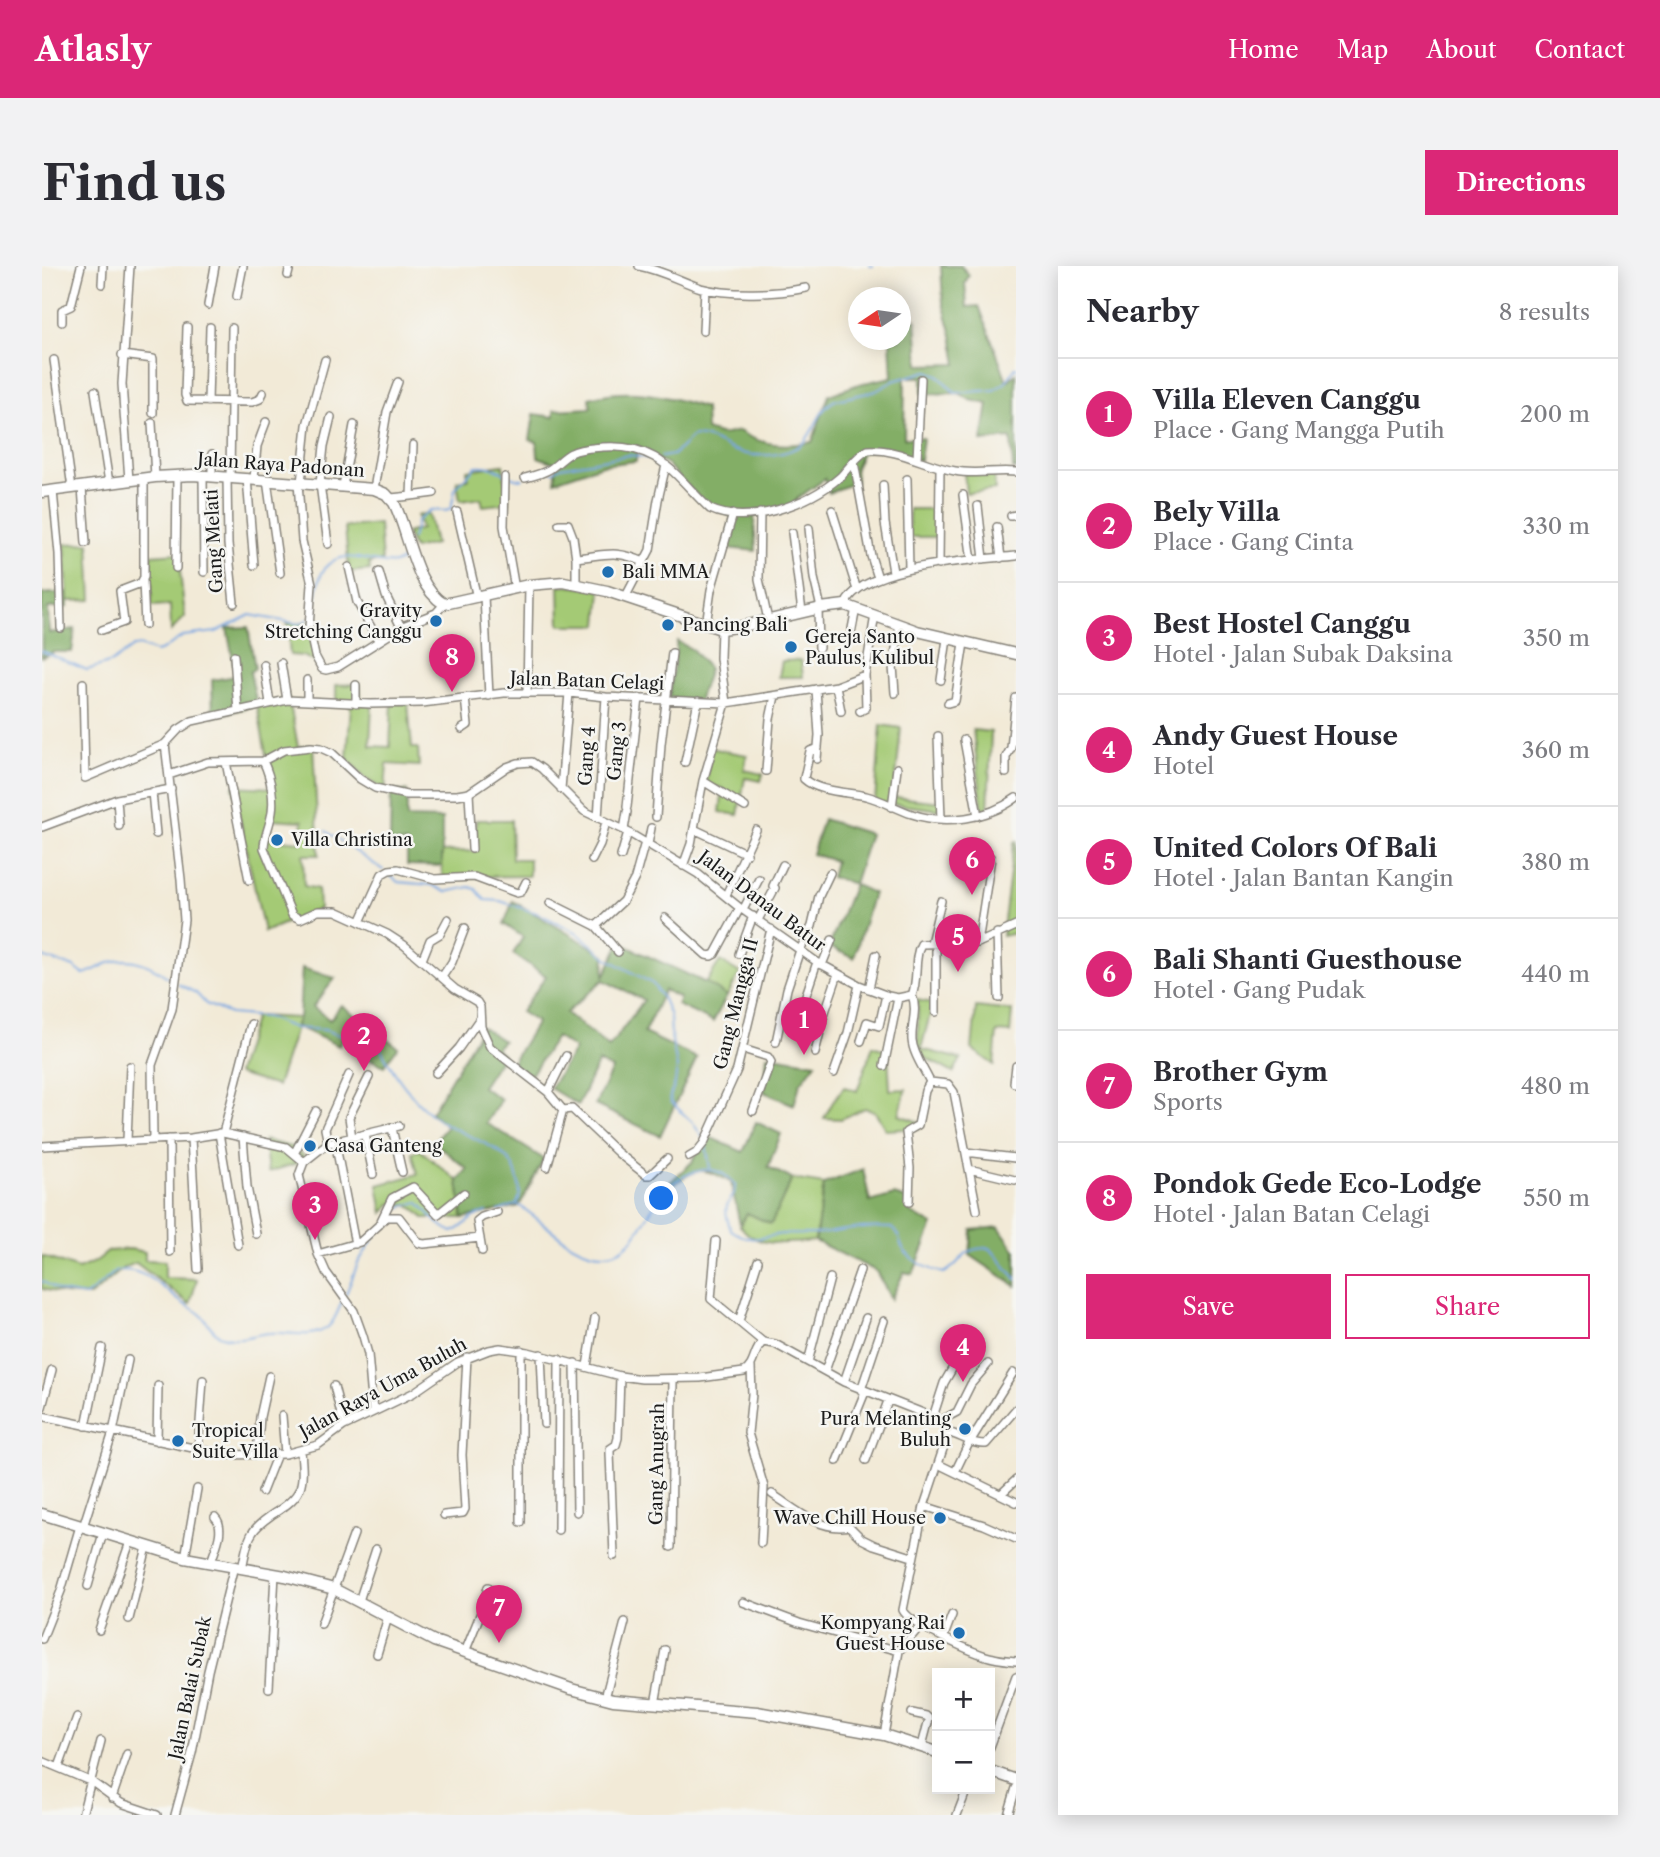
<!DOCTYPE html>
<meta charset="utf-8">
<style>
body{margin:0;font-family:"Libre Caslon Text",serif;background:#f2f2f3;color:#2b2b33}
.controls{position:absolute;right:21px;bottom:21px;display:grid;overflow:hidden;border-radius:0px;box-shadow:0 4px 18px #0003}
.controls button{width:63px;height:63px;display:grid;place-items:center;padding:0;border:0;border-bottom:2px solid #e1e1e2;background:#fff;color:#2b2b33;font:35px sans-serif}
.compass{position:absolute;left:806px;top:21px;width:63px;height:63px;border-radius:50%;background:#fff;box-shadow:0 4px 18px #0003;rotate:257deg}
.you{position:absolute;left:620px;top:933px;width:24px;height:24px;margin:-18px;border:5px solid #fff;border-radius:50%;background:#1a73e8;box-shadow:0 0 0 10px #1a73e833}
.badge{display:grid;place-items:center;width:46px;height:46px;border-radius:50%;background:#db2777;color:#fff;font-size:23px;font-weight:700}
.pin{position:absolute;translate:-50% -58px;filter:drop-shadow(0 2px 4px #0008)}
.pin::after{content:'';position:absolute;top:37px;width:24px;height:21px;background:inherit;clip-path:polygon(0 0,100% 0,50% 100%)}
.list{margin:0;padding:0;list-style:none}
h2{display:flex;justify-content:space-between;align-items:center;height:91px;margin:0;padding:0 28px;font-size:30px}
h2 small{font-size:23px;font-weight:400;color:#7c7c81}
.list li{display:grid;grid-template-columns:46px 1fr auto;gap:21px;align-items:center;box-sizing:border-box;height:112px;padding:0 28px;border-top:2px solid #e1e1e2}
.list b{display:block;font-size:26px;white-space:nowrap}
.list p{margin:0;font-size:23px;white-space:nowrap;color:#7c7c81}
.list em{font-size:23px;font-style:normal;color:#7c7c81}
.actions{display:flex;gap:14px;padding:21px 28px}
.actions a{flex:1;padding:16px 0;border:2px solid #db2777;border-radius:0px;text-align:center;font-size:24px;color:#db2777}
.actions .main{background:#db2777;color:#fff}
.map{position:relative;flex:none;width:974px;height:1549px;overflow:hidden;border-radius:0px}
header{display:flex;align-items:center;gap:42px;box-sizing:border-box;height:98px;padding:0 35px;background:#db2777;color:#fff}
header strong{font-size:33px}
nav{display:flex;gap:38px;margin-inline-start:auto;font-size:24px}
.intro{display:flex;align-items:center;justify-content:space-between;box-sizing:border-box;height:168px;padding:0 42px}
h1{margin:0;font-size:49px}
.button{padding:18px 32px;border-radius:0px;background:#db2777;color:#fff;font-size:24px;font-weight:700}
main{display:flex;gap:42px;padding:0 42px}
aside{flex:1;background:#fff;border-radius:0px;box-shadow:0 4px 18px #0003}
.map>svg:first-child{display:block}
.green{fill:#a4ca75;stroke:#607348;stroke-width:2;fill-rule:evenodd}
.forest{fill:#83ae66;stroke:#506541;stroke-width:2;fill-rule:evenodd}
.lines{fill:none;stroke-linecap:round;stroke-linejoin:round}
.stream{stroke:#78a6e1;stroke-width:2}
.street-casing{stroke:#87837a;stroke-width:10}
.secondary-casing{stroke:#87837a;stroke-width:13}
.street{stroke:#fff;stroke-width:7}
.secondary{stroke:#fff;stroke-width:10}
.poi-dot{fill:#1f6fb2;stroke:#f6f6f2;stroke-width:2.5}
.labels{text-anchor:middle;stroke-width:5;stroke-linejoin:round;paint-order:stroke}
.street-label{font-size:18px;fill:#1c1c1c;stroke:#f6f6f2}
.poi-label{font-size:18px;fill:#1c1c1c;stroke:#f6f6f2;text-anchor:start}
</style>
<header>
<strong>Atlasly</strong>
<nav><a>Home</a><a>Map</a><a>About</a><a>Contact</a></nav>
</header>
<div class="intro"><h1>Find us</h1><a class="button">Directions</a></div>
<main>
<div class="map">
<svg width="974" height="1549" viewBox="0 0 974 1549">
<rect width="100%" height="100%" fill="#f6f6f2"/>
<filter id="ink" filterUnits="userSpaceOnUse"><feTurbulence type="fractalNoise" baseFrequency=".0143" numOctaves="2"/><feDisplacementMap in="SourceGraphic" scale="14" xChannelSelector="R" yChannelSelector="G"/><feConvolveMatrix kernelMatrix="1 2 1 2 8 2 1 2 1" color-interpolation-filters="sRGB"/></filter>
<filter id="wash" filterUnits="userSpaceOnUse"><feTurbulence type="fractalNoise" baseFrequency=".00686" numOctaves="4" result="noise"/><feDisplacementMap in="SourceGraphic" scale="28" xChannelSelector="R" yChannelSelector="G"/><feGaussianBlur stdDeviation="1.57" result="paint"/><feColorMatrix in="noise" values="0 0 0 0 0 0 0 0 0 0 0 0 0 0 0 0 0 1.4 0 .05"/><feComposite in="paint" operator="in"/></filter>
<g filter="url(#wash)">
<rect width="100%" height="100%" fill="#f2ead7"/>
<path class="green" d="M461,199L467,237L441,240L439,232L418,235L415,215L426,213L425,204Z
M952,205L953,224L924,227L922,207Z
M867,243H894V271H867Z
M386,247L393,278L372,283L364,267L379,263L375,250Z
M337,258L340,295L327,297L328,304L307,306L303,261Z
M47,277L50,334L26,335L23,278Z
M136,287L143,351L129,365L128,339L110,340L109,289Z
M517,319L559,324L556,359H518Z
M269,357L276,397L261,390L248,389L245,358Z
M759,394L761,411H737L740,395Z
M318,418L319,438H330L328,480L348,481L350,437H366L370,482H376L377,500L345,498L343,524L323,512L305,492L309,440L294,434V419Z
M247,433L256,481L271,479L277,589H261L262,620L276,623L277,643L222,666L191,520L230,522L215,439ZM228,553L261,555L259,576L227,573Z
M839,459L859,462L852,531L900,536L901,544L833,536Z
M931,464L949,466L946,547H941Z
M668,482L705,489L702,504L721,508L719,515L703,512L696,549L678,546L681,522L664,519Z
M434,554H469L470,593H487V610L400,611V586L434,585Z
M974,575V667L960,670L972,576Z
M678,695L698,707L685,730L664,717Z
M870,733L891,737L879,783L919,793L911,807L882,791L876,779V737Z
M934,741L970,745L968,767L955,766L952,799L930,783Z
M213,750L257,752L235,820L195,808Z
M831,780L846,785L848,824L864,823L857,849L877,856L878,862L844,864L833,846L823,842L799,853L782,852L792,834L802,821L815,825Z
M222,874L253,882L264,892L253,898L226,906Z
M378,884L416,915L421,952H382C371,941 365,935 349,938L341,947L336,919L376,908L370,886Z
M750,913L782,918L773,975C748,977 714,984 698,959L705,947L729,958Z
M88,983L103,986V994L123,995V1012L155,1013L148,1038L94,997L83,1001L48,1030L23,1028L0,1023V990L36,1003L53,996L67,985Z"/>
<path class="forest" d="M899,0H919L927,9L923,17L925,41L937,40L965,115L974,108V203H971L969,172L940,175L946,138L928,134L917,127L880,128V111H863L862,172H881L878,195L842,182L820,186L813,202L814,216L787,227L783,213L756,232L750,240L712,250L714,285L684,282L690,250L659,234L625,198L595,184L594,195L560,199L513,215L515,198L496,191L495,176L488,174L492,148L512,151V144L549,142L547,132C587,121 624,129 663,142L664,164L680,169L697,165C720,180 743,181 770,176L787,129L817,118L850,111L848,74H858L859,54L874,53L877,99L915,98L910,69L901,37Z
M25,326L26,341L6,342L7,367L33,363L30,386H12L0,391V328Z
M206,361L213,402L208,406L215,439L171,451L170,414L194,410L185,362Z
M635,375L651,384L667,403L656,436L627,433Z
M349,525H365V552L400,553V600L365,599V577L348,576Z
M781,553L828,568L812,618L831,627L812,692L787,681L812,618L789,611L793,595L770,588Z
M471,635L563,689L562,711L578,677L664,717L685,730L671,756L635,739L638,732L622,724L602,767L655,792L618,870L553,839L570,803L556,796L536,839L508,822L533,783L514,771L489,809L469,798L495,756L479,746L504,710L471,688L481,671L462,658ZM561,714L602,734L567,781L524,747Z
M260,702L293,712L271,741L288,754L299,739L356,781L342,800L318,788L323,774L304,765L297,780L253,760L257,752Z
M440,761L461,775L454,782L461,789L440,821L459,833L444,857L502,893L477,940L421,952L416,915L425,903L392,876L405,860L389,847Z
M725,789L774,797L758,818L752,839L722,826Z
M714,856L739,868L726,901L750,913L729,958L705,947L698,959L689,916C656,898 656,903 626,922L623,921L650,896L665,870L701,886Z
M821,903L828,936L852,929L868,934V946L891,959L871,1008L862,1006L849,1033L834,1005L773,975L782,918Z
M957,961L974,985V1020L928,989L930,964Z"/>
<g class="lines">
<path class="stream" d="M828,0H831
M619,191L631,189L651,170C669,170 681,181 697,186C715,192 747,190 761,177C774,164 777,141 794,134L834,125L851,115L885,105L896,109L913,127L952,124L963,117L974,101
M510,206L519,201L587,189L607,192
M370,273L375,255L388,244L403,245L409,243L413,223L434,200C457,198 463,213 481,213
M272,342C275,331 275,315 281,305C302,270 351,316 365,288
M0,385L45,404L70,396L91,381L97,380L114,386L120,384L141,370L174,366L208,349L258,358L266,353
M284,565L341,604
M345,607L356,616L390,619L404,626L428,621L434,623L443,634L458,635L495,647L534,666L568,694L611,718L621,733L628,750L629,769L635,801L633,818L628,830L629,836L651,857L661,872
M0,691L32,701L41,708C51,706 58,700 67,697C92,688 112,701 131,715
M136,718L154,727L164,738L188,748L224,751L252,762L283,764L297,769L324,768L334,774C350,804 360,821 385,845C408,866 442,872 465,892C474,901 482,926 475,937
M664,880L668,902
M457,945L475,938C501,954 530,989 563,988C607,987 601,914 661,904C675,902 684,908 693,919C692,935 689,929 685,940C682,947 687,958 689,964C712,979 719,970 741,968C756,968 770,969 785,967C808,963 825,960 850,962C857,967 857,973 860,981C867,994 888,1004 902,1007C924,995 916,982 948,982L974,1013
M351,948L358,941L376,936L397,958L410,966C421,964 426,950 445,946
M0,1015L19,1026L44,1030L74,1005C99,1000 118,1019 135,1033C142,1039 151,1042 158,1048C166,1055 170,1067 180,1070C197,1076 211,1068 228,1067C246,1065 270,1074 286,1061C293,1055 297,1042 301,1033
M304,1028L316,997L336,965"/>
</g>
</g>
<g filter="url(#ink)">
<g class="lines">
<defs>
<path id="street" d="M597,0C619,4 638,15 659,22C688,30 735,28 764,22
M246,9L248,0
M60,18L61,0
M195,30L201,0
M166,39L173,0
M20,56V44L29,40L39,0
M145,61L143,129L145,135L210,136L218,133L221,127
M661,65L663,23
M80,89L111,93V147
M12,94L30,222
M53,125L67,217
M166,136L168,61
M110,157L113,211
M875,193L879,113
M812,196L829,290L836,312
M161,210L162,306
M170,210V188
M185,211L186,278L192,337
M188,211L190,62
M463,211L462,260L473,323
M205,212L212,299
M483,212C491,210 500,208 508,203C516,198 521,191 529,187C538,182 551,182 561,181C617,177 632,209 668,243C707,261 768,237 798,211C807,202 814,190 826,184C856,182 884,200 913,205C933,209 953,204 974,206
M212,213L215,180L224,156
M865,213L867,303
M87,214L80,118L88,0
M225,214L238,307
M256,216L260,275L270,318L267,362L273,390L280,403L284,404L296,401L361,360L394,347L402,338
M259,217L265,159L283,94
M841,219L843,257L851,306
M301,220L312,159
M40,221L44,277
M332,223L345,146L356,116
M11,225L17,288L19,362
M921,229L930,295
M369,230L392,227
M349,232L369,230L371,179
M936,240L942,293
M790,244L815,324
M415,246L435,332
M718,247L717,313L726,354
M969,250L974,249
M517,258H526L531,271L534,292V317
M955,261L959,292
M767,262L772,312L779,342
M750,267L760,346
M286,278L278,218L282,180L289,151
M534,292C564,289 573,283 602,296
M897,299L898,202
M307,301L315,336L336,374
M134,302L135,210
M337,306L344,330L359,361
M101,315L103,359
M442,330L447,430
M584,330L608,284L616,234L624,199
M803,339C819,298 935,294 974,290
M776,342L777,382
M664,359L669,324L691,248
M60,364L82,356L78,325L99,317L102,311V213
M809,368L814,342
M192,390L196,445
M239,397L245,434
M222,399L228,437
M899,414L905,373
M41,417L43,512L123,478
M314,419V438
M794,420L799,445
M774,423L777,469L775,493
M485,427L487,319
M853,427L851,400L858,359
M265,434V414
M906,437L913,435L922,377
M818,445L824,442L823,409L833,349
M420,463L426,459L423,432
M896,470L899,553
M922,474L936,550
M123,478L136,464L150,455L245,434L329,438L380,437L462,427H527L564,431L684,437L794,420L823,409
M221,495C229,511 234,537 228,555C226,564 222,572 222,582L250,649L258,653L276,645H294L345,668L362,679L413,723L435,736L438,741L439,761L448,781L506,826L521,844L505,901
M184,496L207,614
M643,496L656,435
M724,505L728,453L733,430
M964,507V491L969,482L974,432
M127,509L166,496L221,495L242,484L269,481L279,482L290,487L318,513L333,522L364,529H415L427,527L465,501L476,497L490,496L500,503L542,545L582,564L656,608L698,642L775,696L817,719L846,730L856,732L870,729C877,713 871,692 879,678L936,677L974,660
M762,512L768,485L776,482
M762,513C776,526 806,526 824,530C840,534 855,543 870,548C903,559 946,553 974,532
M661,515L703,541
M519,523L527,427
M110,526L114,568
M427,527L430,583
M75,533L77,560
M585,541L597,432
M850,541L855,502
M614,551L619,478L630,387
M556,552L564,431
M0,561L75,533L129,523
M652,563L705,588
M582,564L585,546
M606,578L609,562
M579,590L586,566
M550,594L558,578L564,556
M641,600L649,578L661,515L684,437L678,392L679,363
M684,629L714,564
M508,637L554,660L576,686
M701,644L717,613
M623,652L664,689L669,690L673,688L698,642
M716,654L733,622L731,620L741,599
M318,656L340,608L347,604L356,603L393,613L432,611L475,627L479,626L484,616
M554,660L581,635L593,612L603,576
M955,667L957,732
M889,677L899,635
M936,677L949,592
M697,688L711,650
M380,694L388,674L398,668L406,653
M780,699L790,674
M400,711L410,696L423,662
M827,723L834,689
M870,729C876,745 869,757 870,774C871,788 882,803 888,816L906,818L912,826L935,944
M894,746V677
M755,765L759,744L775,696
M819,775L825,756L837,760L844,729
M734,776L745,723L758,684L770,660L777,630L788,607
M701,783L726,791L729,796L711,845
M773,787L782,749L796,708
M842,800L856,732
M394,807L417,782L438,752
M792,807L806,767L817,719
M972,817L974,800
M506,826L524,790
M521,844L530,843L576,887L604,909H608L625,893
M350,862L360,906
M177,867L196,979
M181,867L209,758
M323,868L331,908
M201,871L205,921L214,968
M149,872L156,1003
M310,872L307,851L327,811
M111,873L110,799L130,743L142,654L139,613L123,478
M127,873L128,986
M85,874L88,800
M293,875L313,978
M286,877L283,863L307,809
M0,880L149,872L181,867L244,881L262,896
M253,886L274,845
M924,886L973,892
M647,891L654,887L662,877L695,804L729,663
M927,903L973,914
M867,936L868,902L864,866L876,859L883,825L888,816
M341,954L345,951H357L377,977L382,978L438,972
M674,975L669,1033L721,1076
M440,985L435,955L440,951L455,946
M276,988L318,976L337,959L350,932L371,921L396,948L422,927
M697,1055L716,995
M721,1076L733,1078L802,1116L891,1151L902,1158L905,1171L882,1240L861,1344C867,1358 935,1389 952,1392C959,1394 967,1394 974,1395
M479,1084V1256
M499,1088L502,1158
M766,1096L788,1012
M533,1097L535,1246
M545,1100L553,1052
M709,1101L710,1128L706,1167L722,1221L719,1277
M783,1105L818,1004
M802,1116L824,1052
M292,1120L302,1160
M819,1124L842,1055
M0,1141L10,1104
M331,1146L326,1088L321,1070L312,1045L284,1006L276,988L257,909L262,896L286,877L357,860
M0,1150L184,1189L243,1188L276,1179L302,1160L371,1127L416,1096L447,1084L458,1082L486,1086L578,1110L600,1113L658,1112L702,1106C714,1099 711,1084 721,1076
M240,1150L243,1188
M891,1151L902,1117L917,1091
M898,1155L915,1146L929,1118L946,1098
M44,1160L60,1082
M905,1166C919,1169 929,1179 944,1178L974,1143
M115,1175L116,1120
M156,1184L161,1114
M215,1189L218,1151L227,1110
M824,1194L846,1135
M795,1195L823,1126
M896,1198L974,1236
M913,1206L926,1179L971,1107
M220,1226L235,1188
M730,1228C753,1243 778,1266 807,1260L820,1273L832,1279L870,1291
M959,1228L974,1214
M882,1240L942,1259L974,1273
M402,1249L421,1247L423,1243L420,1189L425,1091
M41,1261L71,1166L86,1094
M516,1264L517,1093
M629,1281L631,1114
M572,1290L568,1187V1183L574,1179L576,1172L578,1110
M143,1292L155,1223
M169,1296C173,1283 184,1262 173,1251
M200,1302C203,1291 204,1275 211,1266C216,1258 224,1253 231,1248C262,1229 262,1220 259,1185
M46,1320L61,1267
M317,1335L334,1283
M701,1336L757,1357L857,1385
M87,1353L105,1281
M279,1358L312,1268
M57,1364L88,1276
M902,1370L910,1349
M0,1373L19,1325L38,1260
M423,1386L440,1344L446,1321
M335,1388L346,1351
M227,1422L233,1308
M563,1432L583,1356
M613,1438L623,1384
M870,1447L884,1450L887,1453L880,1480
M842,1469L857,1385L879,1359
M948,1481L974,1410
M0,1495L50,1516L79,1537L115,1549
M17,1501L35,1451
M70,1532L85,1488
M40,1549L59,1475
M133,1549L150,1487L166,1405L192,1300
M915,1549L925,1523
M966,1549L974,1522"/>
<path id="secondary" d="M0,226L113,211L151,209L332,223L344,228L352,237C367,266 372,320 402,338L487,319L522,316L565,325L679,363L702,360L779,342L803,339L875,365L974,388
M0,1248L143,1292L243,1310L292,1323L392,1375L529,1423L571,1434L715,1446L842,1469L895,1486
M948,1505L974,1514"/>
</defs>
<use href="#street" class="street-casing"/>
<use href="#secondary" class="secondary-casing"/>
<use href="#street" class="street"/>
<use href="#secondary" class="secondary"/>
</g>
</g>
<g class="poi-dot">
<circle cx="566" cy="306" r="7"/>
<circle cx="394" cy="355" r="7"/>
<circle cx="626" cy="359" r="7"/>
<circle cx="749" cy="381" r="7"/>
<circle cx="235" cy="574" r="7"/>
<circle cx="268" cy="880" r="7"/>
<circle cx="923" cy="1163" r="7"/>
<circle cx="136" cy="1175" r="7"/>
<circle cx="898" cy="1252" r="7"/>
<circle cx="917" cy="1367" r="7"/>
</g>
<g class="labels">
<g class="street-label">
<text transform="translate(239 199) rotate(4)" y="6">Jalan Raya Padonan</text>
<text transform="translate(172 275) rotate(-93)" y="6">Gang Melati</text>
<text transform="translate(545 415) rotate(2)" y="6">Jalan Batan Celagi</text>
<text transform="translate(575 485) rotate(-84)" y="6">Gang 3</text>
<text transform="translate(545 490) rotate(-86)" y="6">Gang 4</text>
<text transform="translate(720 635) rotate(37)" y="6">Jalan Danau Batur</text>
<text transform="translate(694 738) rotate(-76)" y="6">Gang Mangga II</text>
<text transform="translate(341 1122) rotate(-29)" y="6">Jalan Raya Uma Buluh</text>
<text transform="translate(615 1198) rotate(-89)" y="6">Gang Anugrah</text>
<text transform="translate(148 1422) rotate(-78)" y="6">Jalan Balai Subak</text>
</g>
<g class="poi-label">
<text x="580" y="312">Bali MMA</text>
<text x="380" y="351" text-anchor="end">Gravity<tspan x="380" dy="21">Stretching Canggu</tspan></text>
<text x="640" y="365">Pancing Bali</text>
<text x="763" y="377">Gereja Santo<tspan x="763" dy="21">Paulus, Kulibul</tspan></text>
<text x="249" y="580">Villa Christina</text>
<text x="282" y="886">Casa Ganteng</text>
<text x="909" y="1159" text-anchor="end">Pura Melanting<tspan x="909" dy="21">Buluh</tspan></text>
<text x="150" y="1171">Tropical<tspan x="150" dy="21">Suite Villa</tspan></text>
<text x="884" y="1258" text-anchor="end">Wave Chill House</text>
<text x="903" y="1363" text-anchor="end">Kompyang Rai<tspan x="903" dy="21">Guest House</tspan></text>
</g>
</g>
</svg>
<div class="controls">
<button>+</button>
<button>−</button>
</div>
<svg class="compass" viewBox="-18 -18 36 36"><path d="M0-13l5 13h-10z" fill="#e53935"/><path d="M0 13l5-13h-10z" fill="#7c7c81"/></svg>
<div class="you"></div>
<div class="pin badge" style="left:762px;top:789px">1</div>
<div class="pin badge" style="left:322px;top:805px">2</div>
<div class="pin badge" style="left:273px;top:974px">3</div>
<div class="pin badge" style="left:921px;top:1116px">4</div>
<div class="pin badge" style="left:916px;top:706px">5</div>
<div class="pin badge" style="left:930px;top:629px">6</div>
<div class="pin badge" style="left:457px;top:1377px">7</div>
<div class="pin badge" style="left:410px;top:426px">8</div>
</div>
<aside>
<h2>Nearby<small>8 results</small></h2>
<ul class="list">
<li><span class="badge">1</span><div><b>Villa Eleven Canggu</b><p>Place · Gang Mangga Putih</p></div><em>200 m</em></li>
<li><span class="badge">2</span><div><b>Bely Villa</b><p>Place · Gang Cinta</p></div><em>330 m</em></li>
<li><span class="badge">3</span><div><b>Best Hostel Canggu</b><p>Hotel · Jalan Subak Daksina</p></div><em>350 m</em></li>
<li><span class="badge">4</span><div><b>Andy Guest House</b><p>Hotel</p></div><em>360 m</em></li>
<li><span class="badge">5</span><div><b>United Colors Of Bali</b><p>Hotel · Jalan Bantan Kangin</p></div><em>380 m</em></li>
<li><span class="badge">6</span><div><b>Bali Shanti Guesthouse</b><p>Hotel · Gang Pudak</p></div><em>440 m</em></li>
<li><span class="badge">7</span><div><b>Brother Gym</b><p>Sports</p></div><em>480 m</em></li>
<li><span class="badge">8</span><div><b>Pondok Gede Eco-Lodge</b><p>Hotel · Jalan Batan Celagi</p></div><em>550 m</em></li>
</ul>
<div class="actions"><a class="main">Save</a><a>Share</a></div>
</aside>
</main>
